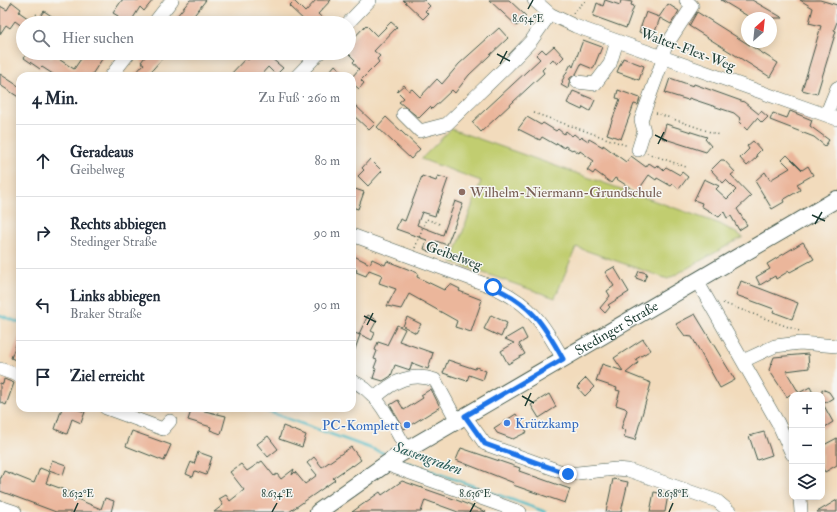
<!DOCTYPE html>
<html lang="de">
<meta charset="utf-8">
<style>
body{margin:0;font-family:"IM FELL Double Pica",serif;background:#f6f6f7;color:#1f2937}
.controls{position:absolute;right:12px;bottom:12px;display:grid;overflow:hidden;border-radius:8px;box-shadow:0 2px 10px #0003}
.controls button{width:36px;height:36px;display:grid;place-items:center;padding:0;border:0;border-bottom:1px solid #e0e1e3;background:#fff;color:#1f2937;font:20px sans-serif}
.compass{position:absolute;left:741px;top:12px;width:36px;height:36px;border-radius:50%;background:#fff;box-shadow:0 2px 10px #0003;rotate:27deg}
.stop{position:absolute;width:12px;height:12px;margin:-9px;border:3px solid #1a73e8;border-radius:50%;background:#fff}
.stop.end{background:#1a73e8;border-color:#fff;box-shadow:0 1px 4px #0008}
.list{margin:0;padding:0;list-style:none}
h2{display:flex;justify-content:space-between;align-items:center;height:52px;margin:0;padding:0 16px;font-size:17px}
h2 small{font-size:13px;font-weight:400;color:#747a83}
.list li{display:grid;grid-template-columns:26px 1fr auto;gap:12px;align-items:center;box-sizing:border-box;height:72px;padding:0 16px;border-top:1px solid #e0e1e3}
.list b{display:block;font-size:15px;white-space:nowrap}
.list p{margin:0;font-size:13px;white-space:nowrap;color:#747a83}
.list em{font-size:13px;font-style:normal;color:#747a83}
.icon{flex:none;width:22px;height:22px;fill:none;stroke:currentColor;stroke-width:2;stroke-linecap:round;stroke-linejoin:round}
.map{position:relative;flex:none;width:837px;height:512px;overflow:hidden}
.search{position:absolute;background:#fff;box-shadow:0 2px 10px #0003;left:16px;top:16px;width:340px;height:44px;display:flex;align-items:center;gap:10px;box-sizing:border-box;padding:0 14px;border-radius:22px;color:#747a83;font-size:15px}
.panel{position:absolute;background:#fff;box-shadow:0 2px 10px #0003;left:16px;top:72px;width:340px;height:340px;border-radius:12px}
.map>svg:first-child{display:block}
.green{fill:#c1cd6f;stroke:#708552}
.lines{fill:none;stroke-linecap:round;stroke-linejoin:round}
.stream{stroke:#4bb9c3;stroke-width:2.5}
.building{fill:#ebb69b}
.minor-casing{stroke:#3f5548;stroke-width:14}
.major-casing{stroke:#3f5548;stroke-width:18}
.path{stroke:#3f5548;stroke-width:1.5;stroke-dasharray:1 3;stroke-linecap:butt}
.minor{stroke:#fff;stroke-width:13}
.major{stroke:#fff;stroke-width:16}
.route{stroke:#1a73e8;stroke-width:5}
.ticks{fill:none;stroke:#1f3d34;stroke-width:1.5}
.education-dot{fill:#8d6e63;stroke:#f6f6f2;stroke-width:1.5}
.shop-dot{fill:#3f7fe0;stroke:#f6f6f2;stroke-width:1.5}
.labels{text-anchor:middle;stroke-width:3;stroke-linejoin:round;paint-order:stroke}
.street-label{font-size:14px;fill:#1f3d34;stroke:#f6f6f2}
.education-label{font-size:14px;fill:#785e54;stroke:#f6f6f2;text-anchor:start}
.shop-label{font-size:14px;fill:#366cbe;stroke:#f6f6f2;text-anchor:start}
.water-label{font-size:15px;font-style:italic;fill:#2a5c58;stroke:#f6f6f2}
.ticks-label{font-size:10px;text-anchor:middle;fill:#1f3d34;stroke:#f6f6f2;stroke-width:3;stroke-linejoin:round;paint-order:stroke}
</style>
<div class="map">
<svg width="837" height="512" viewBox="0 0 837 512">
<rect width="100%" height="100%" fill="#f6f6f2"/>
<filter id="ink" filterUnits="userSpaceOnUse"><feTurbulence type="fractalNoise" baseFrequency=".025" numOctaves="2"/><feDisplacementMap in="SourceGraphic" scale="8" xChannelSelector="R" yChannelSelector="G"/><feConvolveMatrix kernelMatrix="1 2 1 2 8 2 1 2 1" color-interpolation-filters="sRGB"/></filter>
<filter id="wash" filterUnits="userSpaceOnUse"><feTurbulence type="fractalNoise" baseFrequency=".012" numOctaves="4" result="noise"/><feDisplacementMap in="SourceGraphic" scale="16" xChannelSelector="R" yChannelSelector="G"/><feGaussianBlur stdDeviation="0.9" result="paint"/><feColorMatrix in="noise" values="0 0 0 0 0 0 0 0 0 0 0 0 0 0 0 0 0 1.4 0 .05"/><feComposite in="paint" operator="in"/></filter>
<g filter="url(#wash)">
<rect width="100%" height="100%" fill="#f2dbbc"/>
<path class="green" d="M451,129L720,224L743,237L668,279L576,247L555,298L452,262L481,181L421,159Z"/>
<g class="lines">
<path class="stream" d="M0,315L20,323
M258,408L389,455
M401,460L546,512"/>
</g>
<g id="blocks">
<path class="building" d="M122,0H153L144,11L140,7L130,23H113L118,16L113,13Z
M190,0H206L188,23H171Z
M316,0H331L318,14L328,23H307L289,6L294,1L305,12Z
M403,0H424L430,6L425,11L428,14L423,19Z
M489,0H509L526,16L517,26Z
M605,0L620,5L621,0L632,2L631,5L634,6L626,28L593,16L597,3L603,6Z
M721,0H752L783,18H751Z
M800,0H820L837,5V22L834,30L836,31L817,94L802,90L821,26L809,23L813,8Z
M12,2L21,9L19,12L35,23L44,11L62,23H23V27L15,21L10,28L6,25L0,34V6L7,10Z
M668,4L679,11L671,24L660,18L653,37L639,32L646,12L659,17Z
M697,12L778,63L770,77L689,26Z
M391,22L397,27L374,51L380,56L377,59L379,62L361,80L364,83L359,89L352,83V77L359,69L353,62L355,60L349,54V43L366,25L377,36Z
M499,28L508,38L469,75L455,93L452,90L432,109L430,107L419,118L399,102L404,98L397,91L404,85L409,91L412,89L420,97L437,79L442,84L459,64Z
M583,40L602,47L593,69L581,64L576,74L570,78L568,89L561,85L563,82L562,81L571,64L573,67Z
M554,46L564,57L557,64L553,59L542,70L544,73L481,132L472,122L540,59L536,55L542,49L546,53Z
M28,53H44L52,59L54,56L74,69L85,53H106L91,76H56L42,67L40,69L24,58Z
M148,53H167L147,76H133L144,64L141,62Z
M254,53H265L283,68L276,75L268,67L260,76H229L246,58L248,60Z
M623,58L644,66L639,80L617,72Z
M335,65L347,76H333L329,72Z
M0,74L20,87V98L0,85Z
M670,78L693,86L694,84L744,102L759,114L761,111L768,117L762,123L757,118L747,130L739,122L741,119L734,113L689,98L688,100L665,93Z
M618,90L640,98L638,105L634,104L621,139L607,134L620,99L616,98Z
M573,91L595,100L590,111L583,107L582,110L567,103Z
M355,105L375,124L369,130L352,114V109Z
M790,111L812,120L810,126L829,140L825,146L814,137L770,120L773,113L787,118Z
M386,117L420,149L411,159L377,127Z
M527,117L541,125L543,123L556,131L558,129L564,134L566,131L572,136L574,134L580,139L582,137L588,141L589,139L603,147V145L626,162L631,156L646,167L649,163L655,167L657,165L663,170L666,167L680,175L682,172L688,177L679,189L673,184L671,186L657,178L656,180L649,175L637,192L615,178L611,183L595,171L593,174L587,170L594,161L580,151L579,153L573,149L572,150L565,146L564,148L557,143L556,145L542,137L540,140L518,129Z
M666,124L707,137L705,139L711,146L706,152L662,138Z
M753,141L761,150L756,155L757,157L747,166L740,158L749,149L747,146Z
M787,155L802,170L808,166L813,175L797,184L800,190L783,200L784,202L772,209L755,181L765,172L770,180L790,168L782,160Z
M370,159L382,171L368,186L358,176L364,170L362,168Z
M721,160H724L735,172L731,175L751,196L737,209L747,225L739,230L731,216L727,218L724,212L719,217L701,206L702,203L694,200L704,179L719,186L716,189L727,199L736,190L726,180L723,183L711,170Z
M422,176L436,181L438,176L448,179L435,216L422,212L417,225L443,235L455,201L463,204L447,245L436,241L431,252L424,249L427,240L396,229L400,219L405,221Z
M352,188L364,192L358,209L352,207Z
M803,242L814,259L790,272L789,271L776,279L775,276L760,285L756,277L770,269L767,264Z
M354,256L370,264L372,259L385,265L387,261L418,273L417,277L444,290L450,284L460,289L459,291L482,300L471,332L455,327L457,321L409,294L401,309L387,306L396,289L379,283L382,275L369,270L366,276L356,272L357,270L352,268Z
M614,267L629,292L608,305L610,307L605,313L600,308L610,296L607,291L614,286L605,272Z
M639,271L647,273L644,281L636,278Z
M741,281L798,303L792,319L773,312L774,309L736,295Z
M695,314L735,380L720,388L692,337L685,336L676,324Z
M368,315L377,320L371,331L375,333L372,340L359,334Z
M491,315L507,323L501,337L484,329Z
M407,317L421,324L416,333L403,326Z
M397,325L405,329L399,341L433,353L428,369L412,363L410,370L395,365L391,376L383,381L373,378L376,369L374,368L377,360L374,359L377,351L375,350L378,342L387,345Z
M522,329L527,339L519,344L525,354L508,364L501,351L514,343L505,339Z
M352,332L360,335L353,355H352Z
M19,336H20V362L11,358Z
M643,339L651,350L636,359L638,363L626,373L651,383L635,440L624,437L626,430L621,429L627,410L625,408L616,405L620,391L616,390L617,388L596,381L602,364L623,371L614,358Z
M808,354L809,368L786,371L799,393L810,387L814,395H789L787,397L769,370L774,357Z
M448,360L475,369L476,367L486,371L483,380L469,375L467,381L443,373Z
M586,378L594,387L585,396L577,387Z
M4,379L14,383L6,405L0,402V383L3,384Z
M431,389L440,407L404,429L390,405L398,400L404,410L423,398L421,395Z
M822,389L829,392L833,398L823,404L833,422L822,429Z
M549,394L556,407L539,418L531,405Z
M62,408H74L85,412L81,423L72,419L67,434L55,429Z
M192,408L226,416L221,434L210,430L211,427L188,420Z
M516,414L527,432L513,439L497,433L494,428Z
M283,426L306,435L302,447L279,439Z
M132,431L171,445L164,461L126,446Z
M764,432L772,455L757,460L749,436Z
M268,436L278,449L268,457L257,444Z
M837,438V465L825,472L822,467V446Z
M351,447L361,460L353,466L352,465L333,478L335,480L289,512H214L223,505L219,499L226,495L230,501L244,490L230,472L241,464L247,471L262,461L274,476L277,474L281,479L294,469L292,475L295,472L305,484L317,475L307,463L314,457L322,467Z
M461,448L520,468L519,471L570,489L565,503L513,485L514,483L456,460Z
M198,452L212,457L206,475L195,471L193,477L186,474L191,462L194,464Z
M52,460L66,465L63,475L49,470Z
M40,468L50,472L46,483L73,493L72,496L77,498V499L101,509L105,498L114,501L111,512H56L0,491V478H1L4,471L34,483Z
M613,479L628,482L621,512H606Z
M402,481L454,499L486,512H458L425,500L421,512H352L380,492L382,495Z
M654,492L668,495L665,512H650Z
M837,500V512H817Z"/>
</g>
</g>
<g filter="url(#ink)">
<use href="#blocks" fill-opacity="0" stroke="#3f5548" stroke-width="1"/>
<g class="lines">
<defs>
<path id="minor" d="M534,0L550,14L575,26L837,119
M154,23L172,0
M348,23L370,0
M111,76L129,53
M297,76L319,53
M577,82L595,84L610,64L617,41
M403,114L420,131L447,124L508,65L531,41L550,14
M826,115L837,88
M638,150L644,131L641,120L664,57V49L692,6L686,0
M352,235L493,287C531,304 543,323 563,359
M697,281L778,423L792,454
M743,361L775,346L800,343L837,346
M0,369L20,376
M352,381C379,391 393,427 407,450
M375,398C393,381 411,372 435,380L457,421
M106,408L163,429L170,421
M465,416L485,444L568,474L616,469L628,470L717,501L730,512
M385,464L520,512
M800,497L801,512
M0,507L15,512"/>
<g id="major">
<path id="s1" d="M318,512L400,454L837,199"/>
</g>
</defs>
<use href="#minor" class="minor-casing"/>
<use href="#major" class="major-casing"/>
<path class="path" d="M573,13L586,0
M36,14L44,23
M534,113L628,146
M656,113L719,135
M647,153L686,167
M415,248L426,219L440,224
M723,303L802,332"/>
<use href="#minor" class="minor"/>
<use href="#major" class="major"/>
</g>
</g>
<g class="lines" filter="url(#ink)">
<path class="route" d="M493,287C531,304 543,323 563,359L465,416L485,444L568,474"/>
</g>
<path class="ticks" d="M528,9L533,0M497,54L510,61M500,64L507,51M655,135L667,141M658,144L664,132M812,215L825,221M815,224L822,212M364,316L376,322M367,325L373,313M522,396L534,403M525,406L531,393M74,512L78,503M272,512L277,503M470,512L475,503M669,512L673,503"/>
<circle class="education-dot" cx="462" cy="192" r="4"/>
<g class="shop-dot">
<circle cx="507" cy="423" r="4"/>
<circle cx="407" cy="425" r="4"/>
</g>
<g class="labels">
<g class="street-label">
<text transform="translate(688 49) rotate(20)" y="5">Walter-Flex-Weg</text>
<text transform="translate(454 255) rotate(20)" y="5">Geibelweg</text>
<text dy="5" stroke="none"><textPath href="#s1" startOffset="351">Stedinger Straße</textPath></text>
</g>
<g class="education-label">
<text x="470" y="197">Wilhelm-Niermann-Grundschule</text>
</g>
<g class="shop-label">
<text x="515" y="428">Krützkamp</text>
<text x="399" y="430" text-anchor="end">PC-Komplett</text>
</g>
<g class="water-label">
<text transform="translate(428 458) rotate(20)" y="5">Sassengraben</text>
</g>
</g>
<g class="ticks-label">
<text x="528" y="22">8.634°E</text>
<text x="78" y="497">8.632°E</text>
<text x="277" y="497">8.634°E</text>
<text x="475" y="497">8.636°E</text>
<text x="673" y="497">8.638°E</text>
</g>
</svg>
<div class="controls">
<button>+</button>
<button>−</button>
<button><svg class="icon" aria-label="layers" viewBox="0 0 24 24"><path d="M12 4l9 5-9 5-9-5zM3 14l9 5 9-5"/></svg></button>
</div>
<svg class="compass" viewBox="-18 -18 36 36"><path d="M0-13l5 13h-10z" fill="#e53935"/><path d="M0 13l5-13h-10z" fill="#747a83"/></svg>
<div class="stop" style="left:493px;top:287px"></div>
<div class="stop end" style="left:568px;top:474px"></div>
<div class="search"><svg class="icon" aria-label="search" viewBox="0 0 24 24"><circle cx="10" cy="10" r="6"/><path d="M15 15l6 6"/></svg>Hier suchen</div>
<section class="panel">
<h2>4 Min.<small>Zu Fuß · 260 m</small></h2>
<ul class="list">
<li><svg class="icon" aria-label="ahead" viewBox="0 0 24 24"><path d="M12 20V5M6 11l6-6 6 6"/></svg><div><b>Geradeaus</b><p>Geibelweg</p></div><em>80 m</em></li>
<li><svg class="icon" aria-label="right" viewBox="0 0 24 24"><path d="M7 20v-9h11M14 6l5 5-5 5"/></svg><div><b>Rechts abbiegen</b><p>Stedinger Straße</p></div><em>90 m</em></li>
<li><svg class="icon" aria-label="left" viewBox="0 0 24 24"><path d="M17 20v-9H6M10 6l-5 5 5 5"/></svg><div><b>Links abbiegen</b><p>Braker Straße</p></div><em>90 m</em></li>
<li><svg class="icon" aria-label="arrive" viewBox="0 0 24 24"><path d="M6 21V4h12l-3 4 3 4H6"/></svg><div><b>Ziel erreicht</b></div></li>
</ul>
</section>
</div>
